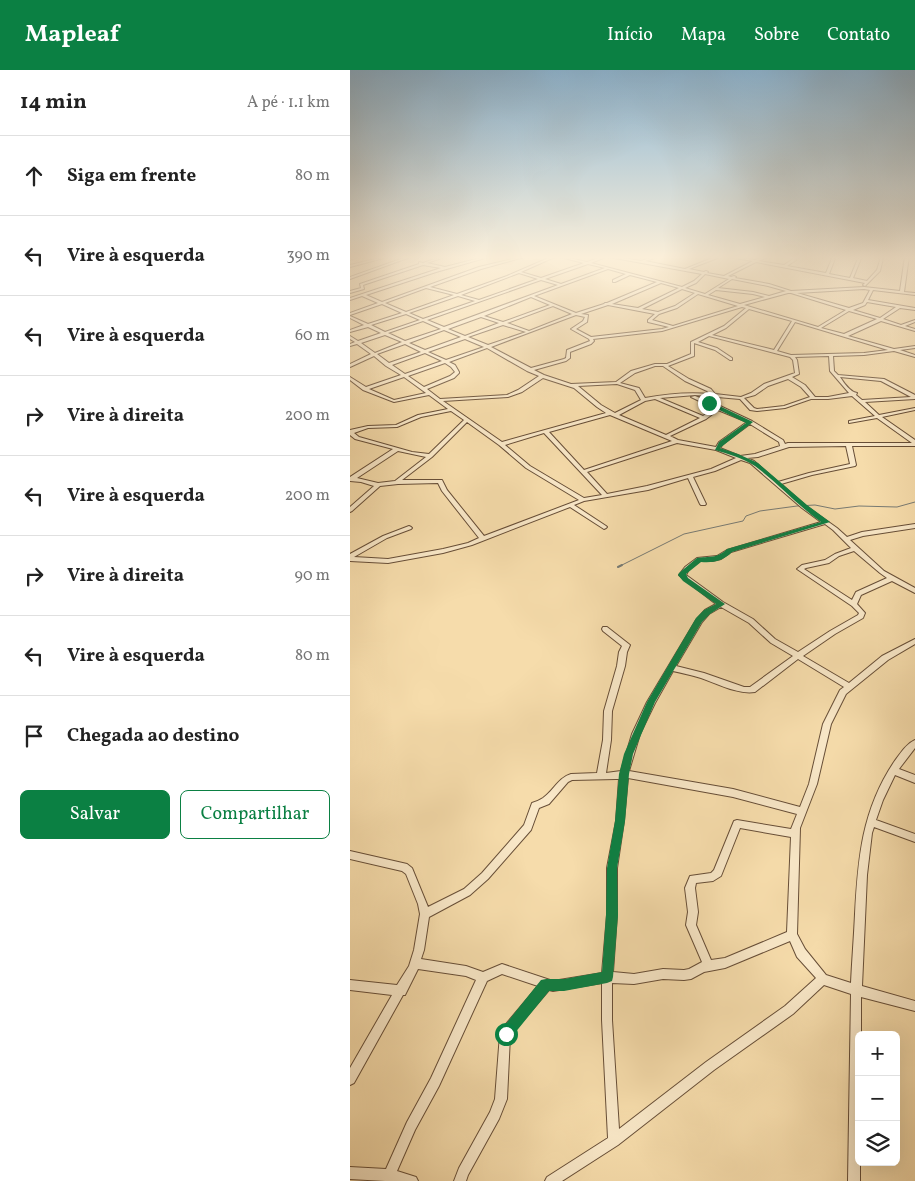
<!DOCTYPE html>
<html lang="pt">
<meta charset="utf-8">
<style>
body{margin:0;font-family:Vollkorn,serif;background:#f2f2f2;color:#222}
.controls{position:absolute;right:15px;bottom:15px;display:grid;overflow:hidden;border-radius:8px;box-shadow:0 5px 20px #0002}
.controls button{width:45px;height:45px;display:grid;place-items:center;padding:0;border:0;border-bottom:1px solid #e0e0e0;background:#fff;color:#222;font:25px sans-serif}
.stop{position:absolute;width:15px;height:15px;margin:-11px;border:4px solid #0b8043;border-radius:50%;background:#fff}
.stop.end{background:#0b8043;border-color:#fff;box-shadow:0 1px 5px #0008}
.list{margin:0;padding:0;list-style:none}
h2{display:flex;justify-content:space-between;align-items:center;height:65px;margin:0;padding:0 20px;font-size:21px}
h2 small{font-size:16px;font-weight:400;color:#767676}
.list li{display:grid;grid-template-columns:32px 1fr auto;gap:15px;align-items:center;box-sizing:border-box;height:80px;padding:0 20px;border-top:1px solid #e0e0e0}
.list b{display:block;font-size:19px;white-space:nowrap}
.list em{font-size:16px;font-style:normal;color:#767676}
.actions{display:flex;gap:10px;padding:15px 20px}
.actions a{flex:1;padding:11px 0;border:1px solid #0b8043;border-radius:8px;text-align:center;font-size:18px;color:#0b8043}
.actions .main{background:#0b8043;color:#fff}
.icon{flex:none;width:28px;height:28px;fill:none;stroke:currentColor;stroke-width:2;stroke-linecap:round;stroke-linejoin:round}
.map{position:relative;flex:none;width:565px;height:1111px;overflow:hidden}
header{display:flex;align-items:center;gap:30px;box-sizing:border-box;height:70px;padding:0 25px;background:#0b8043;color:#fff}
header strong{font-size:24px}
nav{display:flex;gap:28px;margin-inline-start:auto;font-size:18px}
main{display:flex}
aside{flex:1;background:#fff}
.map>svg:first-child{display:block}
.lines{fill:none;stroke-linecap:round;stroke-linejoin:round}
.stream-far1{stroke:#787b74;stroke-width:1}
.stream{stroke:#787b74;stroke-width:2}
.minor-casing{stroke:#674e37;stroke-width:2}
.minor{fill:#f9e8c8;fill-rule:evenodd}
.route{fill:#0b8043}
</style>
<header>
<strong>Mapleaf</strong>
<nav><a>Início</a><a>Mapa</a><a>Sobre</a><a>Contato</a></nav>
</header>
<main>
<aside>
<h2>14 min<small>A pé · 1.1 km</small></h2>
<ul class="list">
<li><svg class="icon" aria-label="ahead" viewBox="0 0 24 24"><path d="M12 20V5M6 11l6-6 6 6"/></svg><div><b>Siga em frente</b></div><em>80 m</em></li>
<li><svg class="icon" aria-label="left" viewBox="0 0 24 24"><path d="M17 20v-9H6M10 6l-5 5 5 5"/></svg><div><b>Vire à esquerda</b></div><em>390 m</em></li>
<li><svg class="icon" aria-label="left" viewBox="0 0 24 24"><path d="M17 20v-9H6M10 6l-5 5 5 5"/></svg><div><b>Vire à esquerda</b></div><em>60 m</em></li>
<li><svg class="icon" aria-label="right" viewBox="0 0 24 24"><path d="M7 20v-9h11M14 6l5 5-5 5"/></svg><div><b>Vire à direita</b></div><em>200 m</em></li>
<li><svg class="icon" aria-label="left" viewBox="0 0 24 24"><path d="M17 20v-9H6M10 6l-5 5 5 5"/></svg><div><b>Vire à esquerda</b></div><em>200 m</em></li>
<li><svg class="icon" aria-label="right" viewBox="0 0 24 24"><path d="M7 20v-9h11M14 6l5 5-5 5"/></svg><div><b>Vire à direita</b></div><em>90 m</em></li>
<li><svg class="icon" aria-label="left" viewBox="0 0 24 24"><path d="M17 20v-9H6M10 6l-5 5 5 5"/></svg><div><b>Vire à esquerda</b></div><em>80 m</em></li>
<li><svg class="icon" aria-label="arrive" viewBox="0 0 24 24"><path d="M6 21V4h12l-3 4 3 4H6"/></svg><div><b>Chegada ao destino</b></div></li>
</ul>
<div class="actions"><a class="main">Salvar</a><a>Compartilhar</a></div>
</aside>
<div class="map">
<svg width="565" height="1111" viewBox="0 0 565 1111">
<rect width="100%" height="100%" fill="#f6dcab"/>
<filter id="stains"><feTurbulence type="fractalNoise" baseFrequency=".004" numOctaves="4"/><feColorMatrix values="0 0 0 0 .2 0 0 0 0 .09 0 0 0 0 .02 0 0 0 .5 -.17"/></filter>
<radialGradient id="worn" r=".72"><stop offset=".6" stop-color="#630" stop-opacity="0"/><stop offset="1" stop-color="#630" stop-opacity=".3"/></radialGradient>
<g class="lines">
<path class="stream-far1" d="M270,496L334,464L393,451L396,446L410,441L447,436L465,435L485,439L509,436L547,437L565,432"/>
<path class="stream" d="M268,497L272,495"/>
<defs>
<path id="minor" d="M5,186H9L0,190V188Z
M37,186H41L0,197V195Z
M59,186H63L0,209V207Z
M93,186H97L77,193L95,197L138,186H142L86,202L16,225L32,232L129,197L174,186H178L131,199L80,217L107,224L157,206L203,186H207L171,202L191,208L234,193L210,187V186L237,192L254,186H262L291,191L305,186H308V187L295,191L335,199L367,186H370V187L339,199L354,202L356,201L358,202L357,203L374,206L403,191L379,187L378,186L405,190L414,186H417V187L409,191L434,195L443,189V186H445L446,190L437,196L476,203L483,186H486L479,204L500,208L509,186H512L503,208L517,211L527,200L531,187L536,186L533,188L530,201L515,216L513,215L515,213L406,192L378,206L381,207L384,206L386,207L385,208L419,214L441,221L514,217L550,221L555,186H559L554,222L565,223V225L523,220L518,230L565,238V240L550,238L533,249L551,255L565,250V252L555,256L565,259V261L531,251L498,266L544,279L565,276V278L550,280L565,285V287L544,281L514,285L483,286L484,301L488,305L534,309L565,325V329L515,332L529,345L565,338V340L532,347L565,370V376H502L506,395L505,396L462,405L431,414L456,436L487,458L497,467L512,462L565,454V458L513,466L500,470L534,501L565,518V523L542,511L511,525L507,534L515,543L513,548L485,564L453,586L499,613L532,586L565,569V574L538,590L496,624L481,654L467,714L450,758L447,864L455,879L476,905L501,913C502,890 504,867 505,844C508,788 512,740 544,692C550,684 556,674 565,670V678L549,699L565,705V713L545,705L533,730L526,750L565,764V772L524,757L522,763L517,805L512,916L565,931V941L511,927V965H509V1092H510V1111H498L501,924L474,915L443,944L364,1000L268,1075L212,1111H195L197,1107L258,1068L252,950V913L203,921L199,920L160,966L157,1029L149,1049L118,1105L116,1111H104L109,1098L140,1042L145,1029L150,964L151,960L188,916L152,904L137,911L89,1016L65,1060L47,1101L66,1107L68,1111H35L0,1109V1097L36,1099L57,1052L81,1008L126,910L116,906L68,899L55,925H53L4,1013L0,1015V998L42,925L0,920V910L47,915L59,896L64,880L70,844L68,834L56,804L52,801L0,789V781L57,794L62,798L78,837L114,819L132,803L174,755L182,733C185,732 190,730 193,728C204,720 208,708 221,704L247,703L253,670L254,641L267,596L269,582L272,576L253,561L252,559L253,557H257L280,575L277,582L275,596L262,641L261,670L256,703L271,701L282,664L297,632L346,550L355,540L366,534L330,506L329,505L335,497L347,488L367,486L377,480L471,452L452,438L400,393L391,390L365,401L343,407L356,434L355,435H351L350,434L338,408L298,420L234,431L224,435L256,456L257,457L256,458L254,459L220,437L122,475L93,483L38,493L0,491V484L33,466L59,456L61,457L62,458L61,459L37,468L4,487L38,489L93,479L118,473L129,468L92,421L88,413L48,414L30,416L2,441L0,442V437L24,416L11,412L0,411V407L43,379L5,369L0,365V360L18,356L46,355L68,345L98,339L79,325L44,332L13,320L0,310V307L16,317L51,305L36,296L24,286L0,297V294L21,284L7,274L0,276V274L5,272L0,269V266L8,271L31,263L18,257L0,262V260L14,255L0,248V246L18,254L52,243L32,234L0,245V243L28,233L12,226L0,230V228L91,198L73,195L13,215L14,219L0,223V221L11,218L10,214L69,194V192L73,193ZM258,186L259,187L352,204L344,211L332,217L241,193ZM238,194L255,198L211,214L195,209ZM258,199L276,204L263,210V212H265L280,205L307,212L257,233H255L254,234L226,243L184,226ZM169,203L188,209L129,230L111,225ZM355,204L379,209L355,224L335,218L346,213ZM382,209L418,216L436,221L419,226L403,222L368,218ZM191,210L208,215L94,257L77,250ZM311,213L329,218L288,238L262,234ZM76,218L104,225L56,242L35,233ZM332,219L345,223L325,236L308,242L292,239ZM514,219L520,220L513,233L499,238L447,223ZM366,220L403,224L415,227L390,234L358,225ZM438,223H441L496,240L468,257L394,235ZM348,224L388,236L323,256L302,250L309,244L327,238ZM108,226L125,231L73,249L59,243ZM181,227L200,235L153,252L134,246ZM517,232L546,237L530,248L503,240L515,235ZM258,235L305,244L298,250V252L319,257L312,259L241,267L226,259L237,252L238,245L231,244ZM203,236L222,244L179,261L157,253ZM392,237L396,238L374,256L341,272V284L317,294H305L281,301L266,312L221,314L194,305L184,300L216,291L220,288V282L241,274L244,271L243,269L312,261ZM399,239L442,251L424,280L362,265L376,258ZM499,241L527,249L494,264L471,258ZM56,244L70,250L35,262L21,255ZM226,245L235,247L233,251L221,259L239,269L240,271L217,280L216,288L214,289L181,298L141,277ZM131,247L149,253L115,266L98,259ZM73,251L91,259L55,271L38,263ZM445,252L538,280L514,283L441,285L427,281ZM153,255L176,262L138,275L118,267ZM94,260L111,267L75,280L59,273ZM35,265L52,272L25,283L11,273ZM359,266L440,287L443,290L445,303L414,314L401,323L391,327L365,324L361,319L339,309L318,296L344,286V273L365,280L380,290H382V288L367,278L348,272ZM115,269L134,277L96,290L78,282ZM55,274L71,282L39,293L27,284ZM137,278L177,301L189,306L168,320L157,325L90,329L77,319L104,308L109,303V302L105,295L99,292ZM75,283L92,291L55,304L42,295ZM479,286L480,301L499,323L478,327H465L455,315L442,307L449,304L447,290L445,287ZM95,293L101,297L105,302L100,306L74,317L58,306ZM305,296H313L335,311L357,321L360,324C338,322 317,324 295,328L289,318L270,313L285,303ZM54,307L76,323L44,330L19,319ZM490,307L531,311L561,327L512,330L506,325L507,323C500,322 494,313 490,307ZM193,308L224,318L247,337L256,343L152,372L93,331L158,327L172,322ZM438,309L451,317L460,327L434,336L407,339L404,338L394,328L405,325L418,316ZM267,314L285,320L291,330L265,343L251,335L228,316ZM345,325L390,329L400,340L407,341L435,338L461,329H478L502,326L525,346L499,351V353L527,348L562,373H438L435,374L433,370L402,351L370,336L345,326L341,327L364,338L353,346L310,328ZM305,329L350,348L316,365L269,345L295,331ZM368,340L397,352L369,372L366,377L328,370L320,366L356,349ZM101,341L114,350L79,384L62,382L9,367L4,363L18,358L47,357L71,347ZM260,345L322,371L234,400L199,362ZM117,352L149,375L176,398L229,430L134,466L97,420L92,410H52L82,387ZM400,354L429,372L430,376L405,384L390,386L370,378L373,374ZM194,363L252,425L234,428L180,396L155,375ZM327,373L366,380L386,388L361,399L297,416L257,424L237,402ZM496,376L500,394L459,403L428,412L404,391L397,388L408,387L439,377ZM48,381L76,387L45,411L28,413L7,408ZM475,454L483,460L501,478L485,484L475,490L452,495L447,499L502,536L509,543L508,545L480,561L448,582L425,569L403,549L373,532L336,505L339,499L350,491H362L371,489L381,482ZM504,481L530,503L537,508L506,522L502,530L454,499L456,498L479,493L489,486ZM371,537L399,553L421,573L443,586L400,617H394L354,603L326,596L352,552L359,544ZM448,589L494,617L490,620L473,654L459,714L450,737L383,719L279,701L290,664L305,633L323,601C332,603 342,605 351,608C366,613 388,625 405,622ZM278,708L383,727L447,744L441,759L387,750L384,751L364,800L361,803L340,806L335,818L338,842L336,855L352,892L339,899L334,900L313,899L284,904L263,902L267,845V798L274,751ZM266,709H269L266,751L257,798V845L252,903L203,911L152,894L133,902L116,896L71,889L74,880L79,847L120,825L138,809L181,760L189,738L199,734L218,712L222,710ZM390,758L441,767L437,862L375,888L361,890L346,855L348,842L345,818L346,813L363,811L371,806ZM440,871L447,887L466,908L435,936L356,992L269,1059L262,950V913L284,914L313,909L334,910L341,909L354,902L375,898Z"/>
</defs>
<use href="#minor" class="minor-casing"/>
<use href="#minor" class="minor"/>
</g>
<linearGradient id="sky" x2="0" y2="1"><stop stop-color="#8cb6d4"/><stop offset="0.55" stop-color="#fbefd9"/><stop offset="1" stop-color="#fbefd9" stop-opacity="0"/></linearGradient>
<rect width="565" height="341" fill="url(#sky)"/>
<path class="route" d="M357,332H361L403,352L370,378L388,384L408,393L457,435L480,452L382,482C373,491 364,493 351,492L336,504L338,508L375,534L360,544L352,552L305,632L283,684L279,704L275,751L267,798L268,845L263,907L262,911L257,913L214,921H199L160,969L156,971L151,969L149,964L151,960L191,910L196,909H214L252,902L256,845L257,798L265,751L269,704L274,684L297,632L346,548L354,540L366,534L333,511L328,505L329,503L347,488C359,486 367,489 377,479L471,452C447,435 428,413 405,396C393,388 378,384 365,380L369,372L396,353L357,334Z"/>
<rect width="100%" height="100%" filter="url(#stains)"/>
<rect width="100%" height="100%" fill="url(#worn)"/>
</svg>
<div class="controls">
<button>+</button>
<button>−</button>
<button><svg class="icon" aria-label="layers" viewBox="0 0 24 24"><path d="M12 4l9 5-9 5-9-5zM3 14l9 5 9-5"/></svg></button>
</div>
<div class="stop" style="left:156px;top:964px"></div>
<div class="stop end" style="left:359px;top:333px"></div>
</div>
</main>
